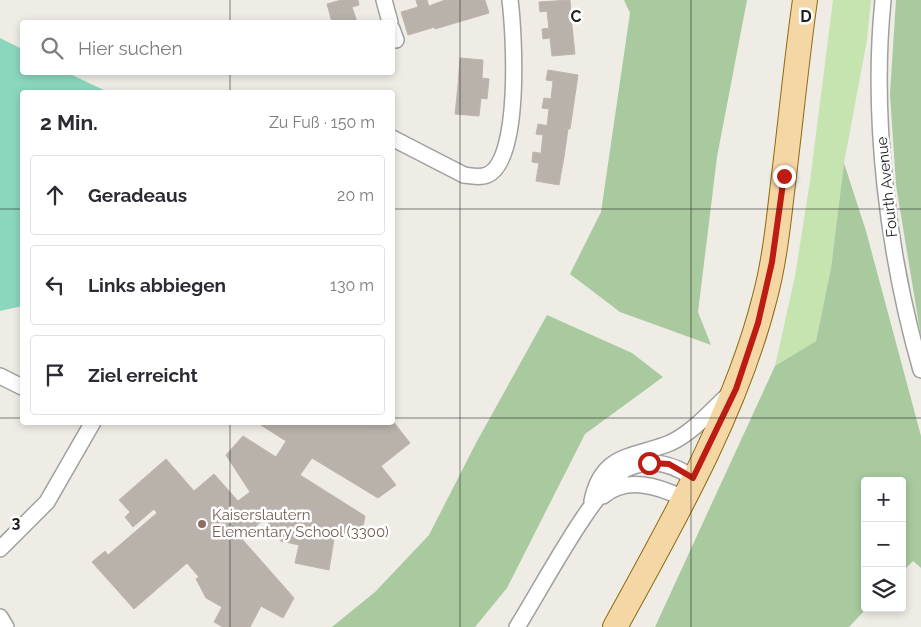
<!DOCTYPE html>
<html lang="de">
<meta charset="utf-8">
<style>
body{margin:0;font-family:Raleway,sans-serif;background:#f2f2f3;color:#2b2b33}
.controls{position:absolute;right:15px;bottom:15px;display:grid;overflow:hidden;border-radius:5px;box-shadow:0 2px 8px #0003}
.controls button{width:45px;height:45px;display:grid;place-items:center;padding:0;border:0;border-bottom:1px solid #e1e1e2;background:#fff;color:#2b2b33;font:25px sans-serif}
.stop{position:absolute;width:15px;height:15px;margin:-11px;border:4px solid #bc1c11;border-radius:50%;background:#fff}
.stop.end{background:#bc1c11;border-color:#fff;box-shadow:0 1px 5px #0008}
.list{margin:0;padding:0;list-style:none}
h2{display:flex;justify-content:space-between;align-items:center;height:65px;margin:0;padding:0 20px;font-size:21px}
h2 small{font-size:16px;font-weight:400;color:#7c7c81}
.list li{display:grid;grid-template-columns:32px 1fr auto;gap:15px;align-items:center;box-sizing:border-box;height:80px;margin:0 10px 10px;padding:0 10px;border:1px solid #e1e1e2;border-radius:5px}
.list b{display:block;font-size:19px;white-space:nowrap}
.list em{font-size:16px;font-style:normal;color:#7c7c81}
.icon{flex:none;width:28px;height:28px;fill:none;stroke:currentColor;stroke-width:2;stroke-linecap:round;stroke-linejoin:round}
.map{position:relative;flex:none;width:921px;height:627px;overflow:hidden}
.search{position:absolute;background:#fff;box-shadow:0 2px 8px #0003;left:20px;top:20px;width:375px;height:55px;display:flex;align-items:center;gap:12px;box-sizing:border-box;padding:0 18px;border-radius:5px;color:#7c7c81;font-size:19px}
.panel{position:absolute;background:#fff;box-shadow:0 2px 8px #0003;left:20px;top:90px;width:375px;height:335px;border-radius:5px}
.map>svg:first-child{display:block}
.grass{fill:#c6e4b0}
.forest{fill:#a8ca9e}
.pitch{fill:#8ad7be}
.building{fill:#b8b2ab;stroke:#bfb4a9}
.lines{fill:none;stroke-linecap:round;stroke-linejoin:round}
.street-casing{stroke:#a0a0a0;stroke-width:18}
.primary-casing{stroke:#8c6a0d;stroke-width:26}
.street{stroke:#fff;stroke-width:15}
.primary{stroke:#f4d7a5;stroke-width:24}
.route{stroke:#bc1c11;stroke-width:6}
.grid{fill:none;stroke:#1f1f1f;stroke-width:1;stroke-opacity:0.55}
.education-dot{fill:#8d6e63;stroke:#fff;stroke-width:2}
.labels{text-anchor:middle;stroke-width:5;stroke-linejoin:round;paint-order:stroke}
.street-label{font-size:15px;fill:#1f1f1f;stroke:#fff}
.education-label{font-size:15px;fill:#785e54;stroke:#fff;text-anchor:start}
.grid-label{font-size:16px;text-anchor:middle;font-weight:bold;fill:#1f1f1f;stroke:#fff;stroke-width:5;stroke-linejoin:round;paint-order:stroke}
</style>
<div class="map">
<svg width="921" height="627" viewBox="0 0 921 627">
<rect width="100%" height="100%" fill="#efece6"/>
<path class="grass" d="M833,0H871L867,40L844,163L831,268L816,341L775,366L795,276L810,181Z"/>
<path class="forest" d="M624,0H747L717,157L698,312L711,345L620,312L570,274L601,212L630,13Z
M896,0H921V337L896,185L890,94Z
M844,163L866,231L921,436V568L913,561L902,572V481H865V608H867L849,627H655L775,366L816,341L831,268Z
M547,315L632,353L663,377L585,434L507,588L475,627H332L375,592L429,535L476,443Z"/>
<path class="pitch" d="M0,38L22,49V72L68,73L108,92H22V306L0,311Z"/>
<path class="building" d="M341,0H358L359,5L352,7L357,22H332L327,4Z
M416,0H427L435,27L408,35L401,12L418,7Z
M445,0H456L462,21L435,29L429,6Z
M456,0H485L489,13L462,21Z
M570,0L572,26L549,29L547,11L540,12L539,2Z
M572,26L575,54L552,56L550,38L543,39L542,29Z
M460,58L483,60L482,78L489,79L488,89L458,86Z
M548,70L578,75L574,102L551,99L553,81L546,80Z
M458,86L488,89L487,99L481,98L479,116L455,114Z
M544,98L574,102L570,129L547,126L549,109L542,108Z
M538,124L568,129L564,157L541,153L543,135L536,134Z
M533,152L564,157L559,185L536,181L539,163L532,162Z
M392,420L410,443L381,466L396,485L378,498L312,458L300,475L365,516L361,538L335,533L329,570L295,563L299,545L281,541L266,525L269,522L265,518L242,539L294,598L283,618L261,606L250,627H223L214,622L222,607L206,598L196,579L199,577L187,563L134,609L92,562L105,551L108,555L157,513L154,509L133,527L125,517L130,512L119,500L166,459L194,491L214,474L238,501L250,492L226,455L243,436L276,457L286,441L256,422H373L376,426L381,422H392Z"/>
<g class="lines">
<defs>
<path id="street" d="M384,0L390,22
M883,0C871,119 888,255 921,370
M392,29L396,40
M392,138L464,175C471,176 480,178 487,175C522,161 514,31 510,0
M0,376L22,387
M603,496C627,476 658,486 683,498
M592,501C602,453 632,458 670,443C692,433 710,412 727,396
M0,549L47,502L93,422
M0,617L6,627
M517,627C539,593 596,483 628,468C651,458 674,464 693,478"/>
<path id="primary" d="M615,627C672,523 736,412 765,297C774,263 778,227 782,192C790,128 796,64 805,0"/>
</defs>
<use href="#street" class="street-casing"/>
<use href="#primary" class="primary-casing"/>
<use href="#street" class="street"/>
<use href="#primary" class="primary"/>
</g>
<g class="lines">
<path class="route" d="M649,463L669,464L693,478L736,389L758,323L772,262L784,176"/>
</g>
<path class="grid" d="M230,0V22M460,0V627M691,0V627M230,72V92M0,209H22M392,209H921M0,418H22M392,418H921M230,422V627"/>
<circle class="education-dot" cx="202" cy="524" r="5"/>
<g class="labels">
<g class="street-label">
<text transform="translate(887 187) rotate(-96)" y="5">Fourth Avenue</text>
</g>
<g class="education-label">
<text x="212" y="520">Kaiserslautern<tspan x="212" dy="17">Elementary School (3300)</tspan></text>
</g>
</g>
<g class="grid-label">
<text x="576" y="22">C</text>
<text x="806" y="22">D</text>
<text x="16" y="528">3</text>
</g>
</svg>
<div class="controls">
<button>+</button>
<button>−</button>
<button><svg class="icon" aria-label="layers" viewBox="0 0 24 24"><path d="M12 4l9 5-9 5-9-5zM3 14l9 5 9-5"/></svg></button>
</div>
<div class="stop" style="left:649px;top:463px"></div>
<div class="stop end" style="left:784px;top:176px"></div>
<div class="search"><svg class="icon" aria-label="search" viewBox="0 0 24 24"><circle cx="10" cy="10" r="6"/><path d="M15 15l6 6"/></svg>Hier suchen</div>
<section class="panel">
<h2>2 Min.<small>Zu Fuß · 150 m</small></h2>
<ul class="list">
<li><svg class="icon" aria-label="ahead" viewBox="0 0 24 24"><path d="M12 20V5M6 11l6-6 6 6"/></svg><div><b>Geradeaus</b></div><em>20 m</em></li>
<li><svg class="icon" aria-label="left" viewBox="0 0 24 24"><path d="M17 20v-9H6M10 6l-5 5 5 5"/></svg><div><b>Links abbiegen</b></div><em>130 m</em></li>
<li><svg class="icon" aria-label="arrive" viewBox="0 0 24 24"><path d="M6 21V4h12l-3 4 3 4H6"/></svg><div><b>Ziel erreicht</b></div></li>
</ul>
</section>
</div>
